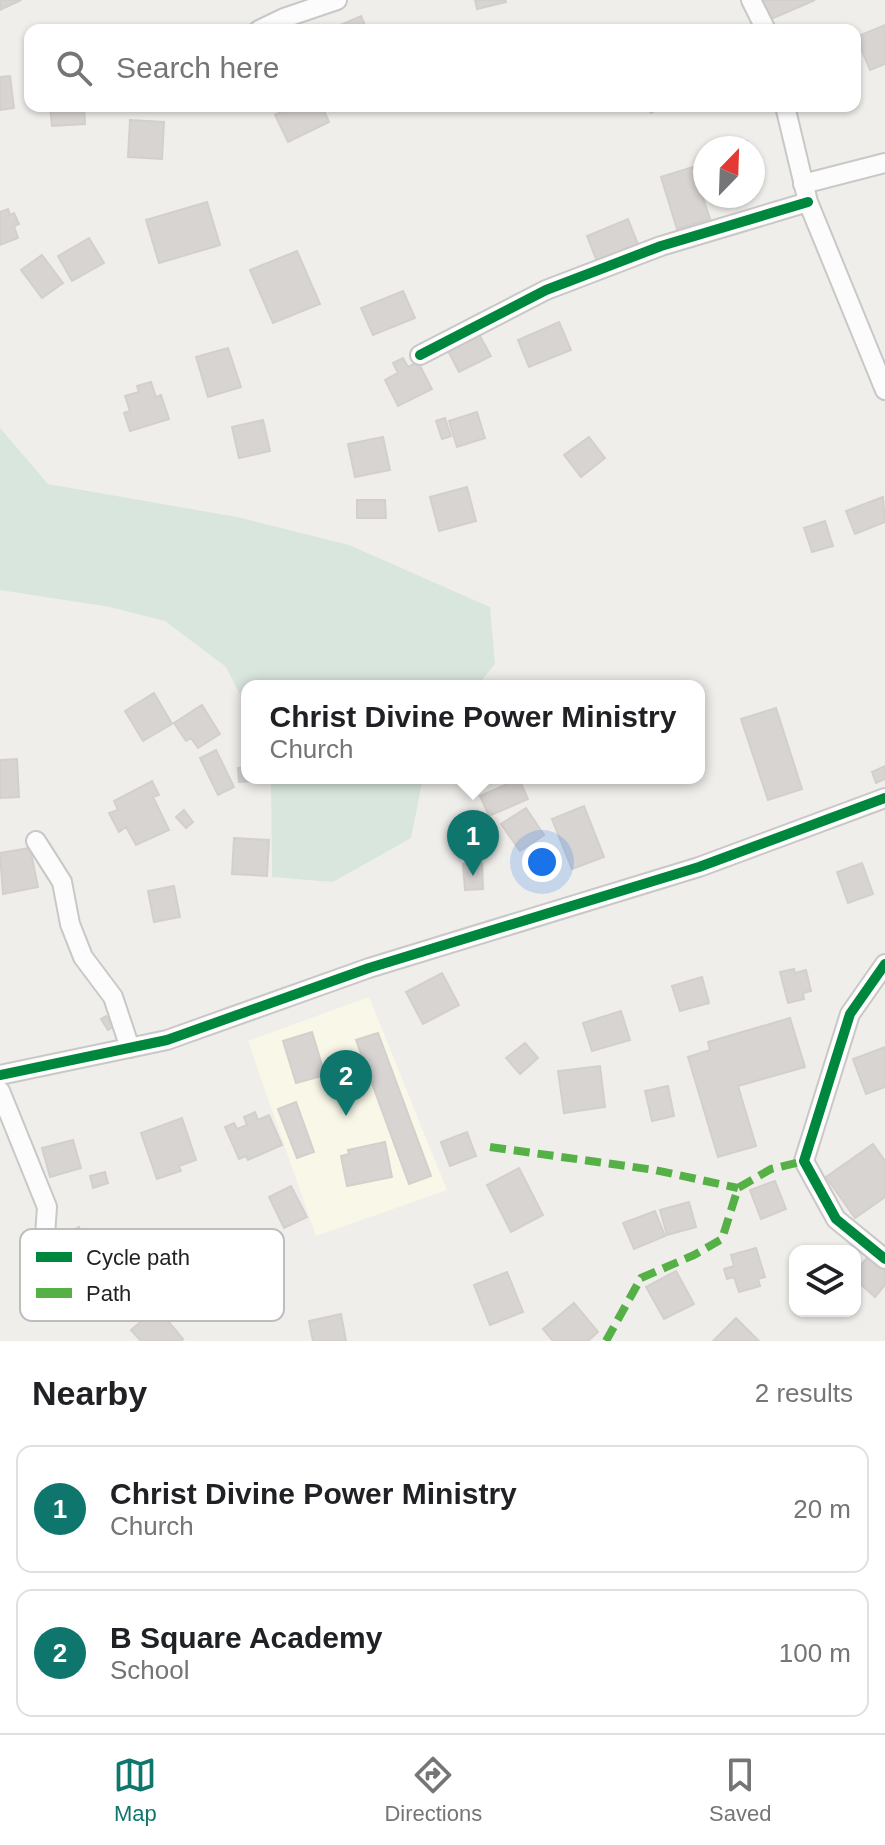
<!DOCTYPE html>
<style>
body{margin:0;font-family:Helvetica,sans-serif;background:#f6f6f6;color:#202124}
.controls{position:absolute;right:24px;bottom:24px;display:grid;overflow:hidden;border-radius:16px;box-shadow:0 2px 6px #0004}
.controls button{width:72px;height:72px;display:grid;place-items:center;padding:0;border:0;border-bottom:2px solid #e0e0e0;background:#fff;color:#202124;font:40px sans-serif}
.compass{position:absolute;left:693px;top:136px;width:72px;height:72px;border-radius:50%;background:#fff;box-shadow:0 2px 6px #0004;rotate:23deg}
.you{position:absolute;left:542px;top:862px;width:28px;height:28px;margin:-20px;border:6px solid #fff;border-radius:50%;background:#1a73e8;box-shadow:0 0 0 12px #1a73e833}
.badge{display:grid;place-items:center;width:52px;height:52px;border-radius:50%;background:#0f766e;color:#fff;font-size:26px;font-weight:700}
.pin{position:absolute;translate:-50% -66px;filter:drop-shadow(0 2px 4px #0008)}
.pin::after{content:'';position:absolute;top:42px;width:28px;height:24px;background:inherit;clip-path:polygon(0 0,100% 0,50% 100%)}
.popup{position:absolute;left:241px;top:680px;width:464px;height:104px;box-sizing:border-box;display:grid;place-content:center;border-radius:16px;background:#fff;filter:drop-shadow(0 2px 6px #0005);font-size:26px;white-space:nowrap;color:#757577}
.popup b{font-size:30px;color:#202124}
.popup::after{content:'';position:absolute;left:50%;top:100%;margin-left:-16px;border:16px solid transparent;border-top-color:#fff}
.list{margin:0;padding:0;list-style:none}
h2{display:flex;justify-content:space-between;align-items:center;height:104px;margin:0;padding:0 32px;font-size:34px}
h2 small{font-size:26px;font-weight:400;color:#757577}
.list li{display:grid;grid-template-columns:52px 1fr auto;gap:24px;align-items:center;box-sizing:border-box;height:128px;margin:0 16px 16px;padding:0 16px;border:2px solid #e0e0e0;border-radius:16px}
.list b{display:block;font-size:30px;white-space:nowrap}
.list p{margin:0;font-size:26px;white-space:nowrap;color:#757577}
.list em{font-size:26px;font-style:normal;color:#757577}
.icon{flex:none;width:44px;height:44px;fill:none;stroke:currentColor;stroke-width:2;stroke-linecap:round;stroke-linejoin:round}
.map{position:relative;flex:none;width:885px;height:1341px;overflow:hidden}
.search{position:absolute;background:#fff;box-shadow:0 2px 6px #0004;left:24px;right:24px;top:24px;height:88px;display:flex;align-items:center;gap:20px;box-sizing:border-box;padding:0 28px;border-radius:16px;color:#757577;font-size:30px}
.sheet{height:392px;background:#fff}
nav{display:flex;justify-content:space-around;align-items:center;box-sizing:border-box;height:112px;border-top:2px solid #e0e0e0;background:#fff;font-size:22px;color:#757577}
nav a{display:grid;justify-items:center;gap:4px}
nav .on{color:#0f766e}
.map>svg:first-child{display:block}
.education{fill:#f8f7e8}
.wetland{fill:#d9e6de}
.building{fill:#d7d4d2;stroke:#d3d0cc;stroke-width:2}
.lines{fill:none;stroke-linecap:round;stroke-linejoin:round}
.minor-casing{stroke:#c9c8c7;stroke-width:22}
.minor{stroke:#fdfcfc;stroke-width:18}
.quiet{stroke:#55b145;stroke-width:8;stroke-dasharray:16 8;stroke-linecap:butt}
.cycleway-casing{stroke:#fff;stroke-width:15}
.cycleway{stroke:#00873e;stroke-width:10}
.key{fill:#fff;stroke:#bdbdbd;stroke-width:2}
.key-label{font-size:22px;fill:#222}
</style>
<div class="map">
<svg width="885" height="1341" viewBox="0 0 885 1341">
<rect width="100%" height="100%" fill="#f0eeeb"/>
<path class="education" d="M369,997L447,1190L316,1236L248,1041Z"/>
<path class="wetland" d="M0,428L48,484L237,517L349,545L490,607L495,664L477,686H247V709L226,667L165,621L110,607L0,590Z
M271,778H423L411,838L333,882L272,877Z"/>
<path class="building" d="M0,0H21L0,10Z
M475,0H505L506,2L477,9Z
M760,0H815L769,20Z
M361,16L367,30H329Z
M885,25V64L870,70L856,37Z
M10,76L14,108L0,110V77Z
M50,106H84L85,124L52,126Z
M133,106H172L171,111Z
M293,106H322L329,122L288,142L275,115Z
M647,106H663L651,113Z
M130,120L164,122L162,159L128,157Z
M747,141L750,148H724Z
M693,167L710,219L677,229L661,177Z
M207,202L220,245L159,263L146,220Z
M8,209L10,215L14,213L19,224L14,226L18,238L0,245V212Z
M628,219L639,247L598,264L587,236Z
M89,238L104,263L72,281L58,256Z
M297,251L320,304L273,323L250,270Z
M42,255L63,283L42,298L21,270Z
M403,291L415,318L373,335L361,308Z
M559,322L571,350L529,367L518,340Z
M476,329L491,356L459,372L445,345Z
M228,348L241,387L208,397L196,357Z
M403,358L408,367L418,362L432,389L398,406L385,380L398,373L393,363Z
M151,382L156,397L161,395L169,419L130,431L124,413L130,411L125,396L139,392L137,386Z
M477,412L485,438L457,447L449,421Z
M445,418L451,436L442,439L436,421Z
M263,420L270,451L239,458L232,427Z
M383,437L390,470L355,477L348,444Z
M589,437L605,458L581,477L564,455Z
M467,487L476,521L439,531L430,497Z
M883,497L885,522L855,534L846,511Z
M357,500H385L386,518H357Z
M825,521L833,546L812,552L804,528Z
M154,693L172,724L143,741L125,711Z
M202,705L220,734L198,748L191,738L186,741L174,723Z
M776,708L802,789L768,800L741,719Z
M216,750L234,787L218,795L200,758Z
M17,759L19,797L0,798V760Z
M885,766V779L876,783L872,772Z
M247,767V778H253V781L239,782L238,768Z
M519,779L528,799L489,816L480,796Z
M152,781L159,795L153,797L169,830L136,845L126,827L119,832L109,813L118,810L114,801Z
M584,806L604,857L572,869L552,819Z
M526,808L544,835L520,851L501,824Z
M184,810L193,822L186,828L176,817Z
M234,838L269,840L267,876L232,874Z
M30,848L38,887L3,894L0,853Z
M482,863L483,889L465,890L463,864Z
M862,863L873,894L848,903L837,872Z
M174,886L180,917L154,922L148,891Z
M794,969L795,973L806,970L811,991L803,993L804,999L788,1003L780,972Z
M442,973L459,1005L423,1024L406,992Z
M702,977L709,1003L680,1011L672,986Z
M621,1011L630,1040L592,1051L583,1023Z
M106,1016L113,1027L108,1030L101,1019Z
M790,1018L805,1067L738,1086L756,1146L718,1157L688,1057L710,1050L708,1042Z
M312,1032L325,1075L296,1083L283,1041Z
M378,1033L431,1176L409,1184L356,1040Z
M525,1043L538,1058L520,1074L506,1058Z
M885,1047V1087L866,1094L853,1059Z
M600,1066L605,1107L564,1113L558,1071Z
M668,1086L674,1116L652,1121L645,1091Z
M296,1102L314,1152L297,1158L278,1109Z
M255,1112L258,1120L269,1115L282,1145L248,1160L246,1156L239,1159L225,1127L234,1123L237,1129L247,1125L244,1117Z
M182,1118L196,1160L179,1166L181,1171L157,1179L141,1133Z
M467,1132L476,1156L450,1166L441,1142Z
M73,1140L81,1168L50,1177L42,1148Z
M385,1142L392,1177L347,1186L341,1156L349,1154L348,1150Z
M873,1144L885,1161V1197L855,1218L826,1177Z
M519,1168L543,1215L511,1232L487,1185Z
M105,1172L108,1183L93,1188L90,1176Z
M775,1181L786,1209L761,1219L750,1190Z
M291,1186L307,1217L284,1228L269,1197Z
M689,1202L696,1227L667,1235L660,1210Z
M655,1211L665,1236L634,1249L623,1223Z
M79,1227L91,1253L65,1265L53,1239Z
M196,1244L215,1275L178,1298L159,1267Z
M756,1248L765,1277L758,1279L760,1286L739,1292L734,1277L727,1279L724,1269L734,1266L731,1255Z
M871,1253L885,1266V1285L875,1297L855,1279V1272Z
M676,1271L694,1304L664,1319L646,1287Z
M507,1272L523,1312L490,1325L474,1285Z
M102,1274L108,1286L91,1294L86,1282Z
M574,1303L598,1332L588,1341H553L543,1329Z
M157,1308L183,1339L181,1341H141L131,1330Z
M341,1314L346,1341H313L309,1321Z
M736,1318L759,1341H713Z"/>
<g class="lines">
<defs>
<path id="minor" d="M751,0L766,30
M259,30L284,18L337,0
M785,106L808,202L885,390
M803,184L885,163
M420,355L546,290L661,246L808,202
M36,841L62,882L70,924L83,957L113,997L130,1048
M885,964L850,1014L804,1161L836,1219L885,1259
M0,1075L167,1040L369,968L699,867L885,798
M0,1091L47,1207L45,1235"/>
</defs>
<use href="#minor" class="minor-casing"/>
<use href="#minor" class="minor"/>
<path class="quiet" d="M490,1147L655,1170L738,1188
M606,1341L641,1278L694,1255L722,1239L738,1188L771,1169L804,1161"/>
<defs>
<path id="cycleway" d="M420,355L546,290L661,246L808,202
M885,964L850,1014L804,1161L836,1219L885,1259
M0,1075L167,1040L369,968L699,867L885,798"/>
</defs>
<use href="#cycleway" class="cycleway-casing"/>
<use href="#cycleway" class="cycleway"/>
</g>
<rect x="20" y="1229" width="264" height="92" rx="12" class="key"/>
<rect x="36" y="1252" width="36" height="10" fill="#00873e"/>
<rect x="36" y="1288" width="36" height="10" fill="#55b145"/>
<g class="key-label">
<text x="86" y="1265">Cycle path</text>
<text x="86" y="1301">Path</text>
</g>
</svg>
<div class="controls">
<button><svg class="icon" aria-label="layers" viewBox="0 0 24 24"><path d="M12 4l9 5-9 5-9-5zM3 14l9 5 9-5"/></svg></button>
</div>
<svg class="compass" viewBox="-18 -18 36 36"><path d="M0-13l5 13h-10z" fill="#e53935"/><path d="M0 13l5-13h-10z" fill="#757577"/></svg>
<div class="you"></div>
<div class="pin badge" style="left:473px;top:876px">1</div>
<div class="popup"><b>Christ Divine Power Ministry</b>Church</div>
<div class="pin badge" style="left:346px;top:1116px">2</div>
<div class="search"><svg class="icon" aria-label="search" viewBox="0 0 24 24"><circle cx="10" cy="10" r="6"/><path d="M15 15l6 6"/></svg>Search here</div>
</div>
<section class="sheet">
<h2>Nearby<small>2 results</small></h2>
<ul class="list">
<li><span class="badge">1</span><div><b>Christ Divine Power Ministry</b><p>Church</p></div><em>20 m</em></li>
<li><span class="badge">2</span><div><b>B Square Academy</b><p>School</p></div><em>100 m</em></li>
</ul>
</section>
<nav>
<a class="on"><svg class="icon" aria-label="map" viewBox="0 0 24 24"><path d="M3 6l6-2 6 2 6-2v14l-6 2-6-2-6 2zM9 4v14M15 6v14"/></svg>Map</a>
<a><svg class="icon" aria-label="directions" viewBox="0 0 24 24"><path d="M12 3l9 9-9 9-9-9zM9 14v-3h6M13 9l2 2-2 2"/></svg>Directions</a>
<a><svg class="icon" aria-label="saved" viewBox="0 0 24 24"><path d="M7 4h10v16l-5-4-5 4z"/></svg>Saved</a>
</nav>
